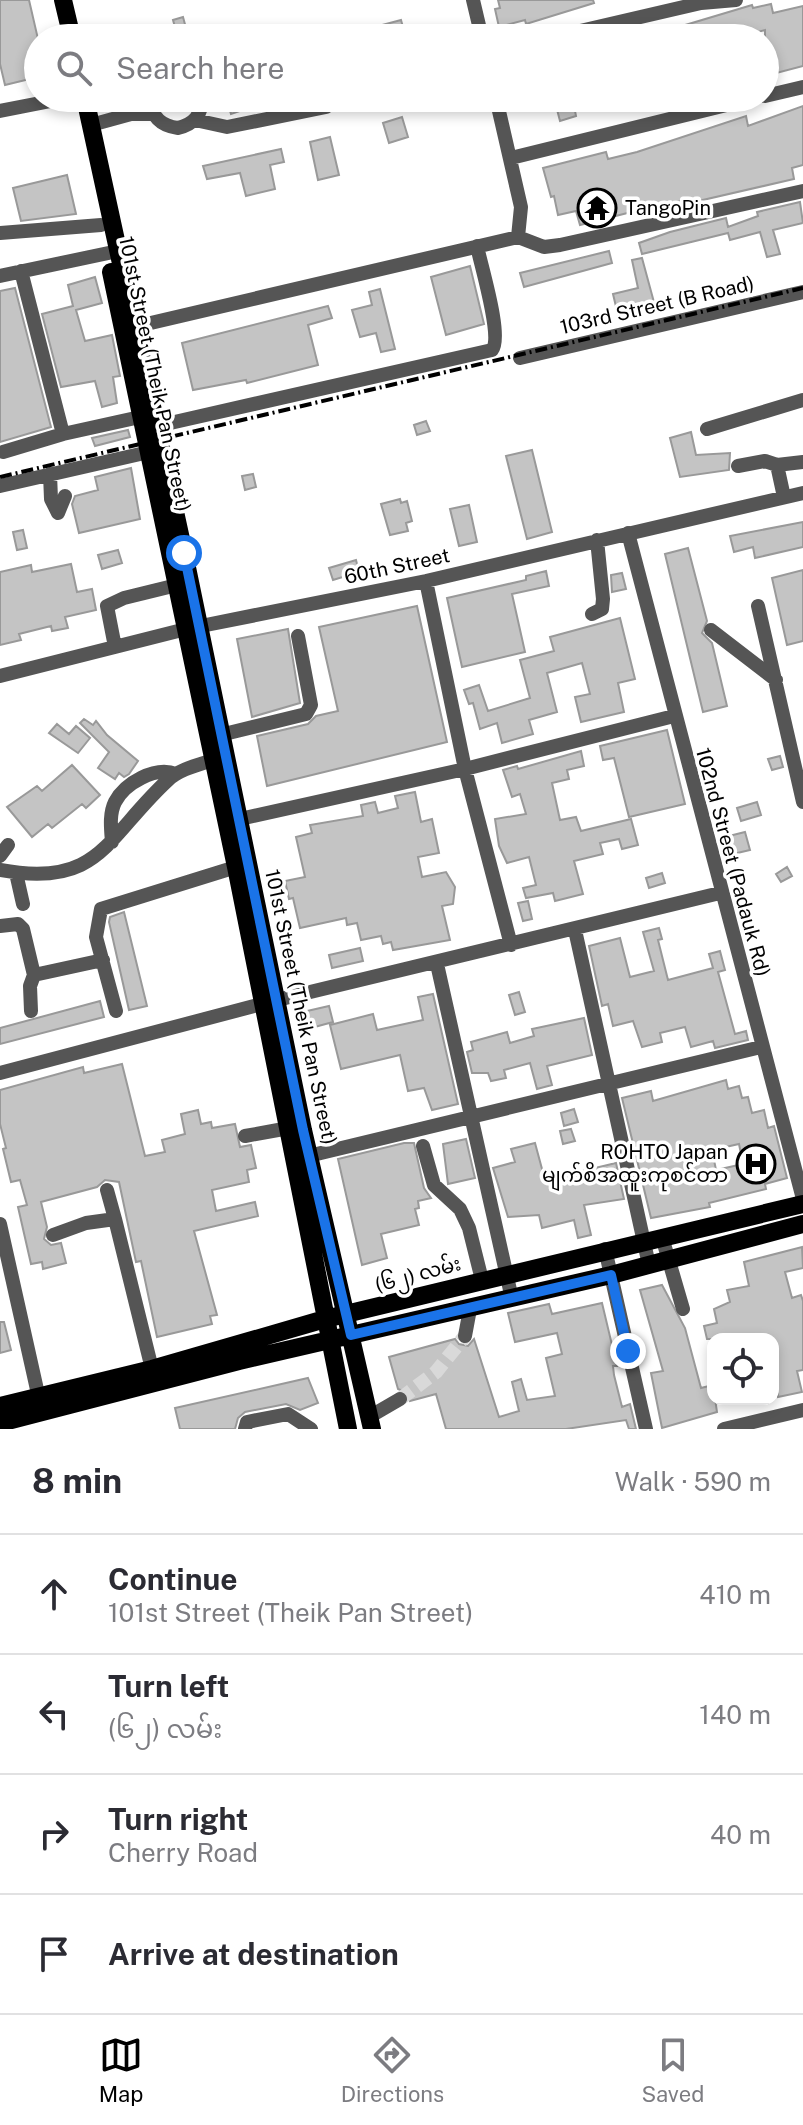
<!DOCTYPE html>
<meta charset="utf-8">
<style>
body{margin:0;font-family:"Public Sans","Noto Sans Myanmar",sans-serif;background:#f7f7f7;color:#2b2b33}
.controls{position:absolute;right:24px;bottom:24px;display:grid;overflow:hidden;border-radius:16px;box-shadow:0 4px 12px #0003}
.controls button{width:72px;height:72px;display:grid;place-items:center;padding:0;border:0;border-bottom:2px solid #e1e1e2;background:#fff;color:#2b2b33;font:40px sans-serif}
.stop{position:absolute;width:24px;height:24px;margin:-18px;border:6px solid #1a73e8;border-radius:50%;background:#fff}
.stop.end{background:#1a73e8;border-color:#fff;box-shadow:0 2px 8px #0008}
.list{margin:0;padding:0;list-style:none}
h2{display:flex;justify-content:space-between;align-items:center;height:104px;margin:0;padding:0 32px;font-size:34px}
h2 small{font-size:26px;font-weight:400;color:#7c7c81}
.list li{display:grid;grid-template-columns:52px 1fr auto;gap:24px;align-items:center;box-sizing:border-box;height:120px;padding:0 32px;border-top:2px solid #e1e1e2}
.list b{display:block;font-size:30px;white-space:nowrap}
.list p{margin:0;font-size:26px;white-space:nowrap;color:#7c7c81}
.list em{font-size:26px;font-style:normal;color:#7c7c81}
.icon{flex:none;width:44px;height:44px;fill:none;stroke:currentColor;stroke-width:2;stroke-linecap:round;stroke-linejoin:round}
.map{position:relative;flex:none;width:803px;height:1429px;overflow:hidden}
.search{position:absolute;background:#fff;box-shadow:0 4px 12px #0003;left:24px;right:24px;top:24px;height:88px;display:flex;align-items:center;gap:20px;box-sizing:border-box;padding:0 28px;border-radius:44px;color:#7c7c81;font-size:30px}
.sheet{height:584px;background:#fff}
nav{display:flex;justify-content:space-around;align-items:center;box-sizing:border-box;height:112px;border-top:2px solid #e1e1e2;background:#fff;font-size:22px;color:#7c7c81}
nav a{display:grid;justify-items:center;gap:4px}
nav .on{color:#000}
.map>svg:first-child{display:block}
.building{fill:#c4c4c4;stroke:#999;stroke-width:2;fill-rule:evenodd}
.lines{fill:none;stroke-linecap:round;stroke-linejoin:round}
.minor-tunnel{stroke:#d9d9d9;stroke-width:14;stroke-dasharray:14 7;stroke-linecap:butt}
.minor{stroke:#555;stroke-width:14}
.major{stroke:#000;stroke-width:18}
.rail{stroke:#000;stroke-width:4;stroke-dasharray:12 4 2 4;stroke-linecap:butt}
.route{stroke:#1a73e8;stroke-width:10}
.labels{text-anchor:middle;stroke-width:7;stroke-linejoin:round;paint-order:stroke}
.poi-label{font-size:20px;fill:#000;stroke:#fff;text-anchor:start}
.street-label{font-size:20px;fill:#000;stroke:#fff}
</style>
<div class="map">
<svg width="803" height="1429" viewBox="0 0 803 1429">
<rect width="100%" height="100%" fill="#fff"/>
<path class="building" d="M0,0H29L38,39V77L5,85L0,64Z
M498,0H593L594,3L526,24L525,20L499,27L495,9L500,8Z
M771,4L773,13L803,6V66L765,76V30L737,38H726L725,34L707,38H664V35L683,29L682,26L752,5L753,8Z
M183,17L186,28L176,31L173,20Z
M401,20L406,38H374L371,28Z
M226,98H242L246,109L231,114Z
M554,98H634V102L600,110L598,104L575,111L576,116L560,121Z
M803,106V165L792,168L794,179L694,202L693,199L667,203L580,225L576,211L558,215L554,196L551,197L543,168L606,152L608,159L637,152L746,116L748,126Z
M402,117L408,137L389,143L383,123Z
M330,137L339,175L318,180L310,142Z
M281,149L284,162L270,165L275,189L246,196L240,173L207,179L203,166Z
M67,175L76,214L21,221L13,188Z
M800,202L803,223L773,230L780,254L767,257L760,232L730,240L728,233L642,254L639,243L670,232L726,218L728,227L758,216L757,212Z
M609,251L612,263L524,287L520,273Z
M642,258L655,306L618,315L613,294L638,288L632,260Z
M470,266L484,324L446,335L431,277Z
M95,277L102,303L76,310L85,341L112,335L120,376L113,377L117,403L102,407L95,381L61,387L42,314L73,306L68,285Z
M15,288L51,427L0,442V291Z
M380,289L395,349L381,352L376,333L360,337L352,310L372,305L369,292Z
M328,306L332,318L308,325L318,365L247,383L246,380L193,390L182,343Z
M426,421L430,431L417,435L414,425Z
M128,430L130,437L95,446L92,438Z
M691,432L696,455L730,453L729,470L680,477L670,438Z
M532,450L552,532L527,539L506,456Z
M131,468L140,519L79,533L72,504L75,496L98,490L95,477Z
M253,474L256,487L245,490L242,476Z
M400,499L401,503L407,501L412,521L406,523L408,531L390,535L381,504Z
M469,505L477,542L459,546L450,509Z
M803,522V547L755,558L753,547L734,552L730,536Z
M23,530L27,548L17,550L13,532Z
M688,548L707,621L702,633L712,643L727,706L703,712L665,554Z
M118,550L122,563L102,569L98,555Z
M356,560L359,572L333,580L329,568Z
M71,564L77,592L92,589L96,610L65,617L68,628L52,631L51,626L19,634L21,640L0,645V572L31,565L32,572Z
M803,570V641L787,645L772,578Z
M546,571L549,586L512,594L525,652L462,667L447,598L526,580V576Z
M622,573L626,589L612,592L611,575Z
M417,606L447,742L267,786L257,736L308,724L316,716L338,711L319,627Z
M620,618L635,679L618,683L624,712L581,722L575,697L590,694L582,663L547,673L557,712L529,720L533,734L502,743L497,723L480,729L473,703L469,704L464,690L479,685L488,711L530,698L520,660L554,651L550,637Z
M288,629L300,703L252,717L237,639Z
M84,719L93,725L96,721L107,735L138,761L129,774L124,777L119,773L115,779L98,768L109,752L80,723Z
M57,724L69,734L76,726L90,738L78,753L49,733Z
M667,730L685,804L629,817L614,758L603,760L600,746Z
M581,751L584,766L567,770L569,779L552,783L560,820L576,817L581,831L631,819L638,845L622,849L619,839L600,843L603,854L574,861L583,894L555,901L553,893L526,898L523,888L536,885L529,857L507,863L499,846L495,819L526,814L520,794L512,797L503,770L517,766L518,769Z
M780,756L783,767L772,770L768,759Z
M72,765L100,795L86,808L82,804L52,828L48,824L32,837L7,807L37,786L42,791Z
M415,792L421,822L432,819L439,853L418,857L422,877L446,872L455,887L453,904L442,906L450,940L393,950L391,942L383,944L381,936L361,940L357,923L347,925L346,918L300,928L293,898L289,899L285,881L305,877L296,837L312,833L310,825L363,816L361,805L375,802L378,813L398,808L395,796Z
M757,802L761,815L741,821L737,808Z
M745,832L750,850L733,854L729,836Z
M787,867L792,876L781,882L776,874Z
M662,873L665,883L649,888L646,878Z
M528,901L532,919L523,921L518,903Z
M124,912L147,1006L129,1010L109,922L110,917Z
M659,928L662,939L658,940L668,980L713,968L709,954L720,951L725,970L718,972L735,1034L746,1031L748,1040L715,1048L713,1041L691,1047L685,1027L660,1033L662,1042L642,1047L633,1021L613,1026L608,1004L602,1006L589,946L620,938L630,977L654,971L643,932Z
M360,948L363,961L332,968L329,955Z
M519,992L525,1012L515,1015L509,995Z
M433,994L458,1104L432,1110L424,1088L408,1091L400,1055L341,1069L330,1025L373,1014L377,1030L423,1020L418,997Z
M100,1001L104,1017L0,1044V1028Z
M329,1006L333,1022L311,1028L307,1011Z
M584,1018L592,1055L547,1066L552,1085L537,1089L530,1063L504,1070L506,1078L491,1081L488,1073H472L467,1052L473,1050L471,1042L507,1032L510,1043L534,1036L532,1029Z
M122,1064L145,1156L165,1152L162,1140L185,1134L181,1114L198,1110L201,1124L211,1122L212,1128L235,1124L240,1147L251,1145L256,1168L247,1170L249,1182L212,1190L216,1211L255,1202L258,1216L194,1231L217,1315L210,1316L212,1324L157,1337L141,1261L136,1262L119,1182L105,1180L97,1187L41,1202L47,1227L44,1239L51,1245L61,1243L66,1263L43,1269L42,1262L31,1264L18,1207L27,1205L20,1180L11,1182L3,1149L6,1148L0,1124V1090L83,1067L84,1073Z
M726,1080L728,1089L739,1086L742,1098L748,1097L752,1113L764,1110L768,1128L774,1126L787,1178L765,1184L766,1189L709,1203L710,1207L651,1218L622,1098L651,1091L653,1101ZM739,1144L743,1164L716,1170L712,1150Z
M574,1109L578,1122L564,1126L561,1113Z
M571,1129L575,1141L563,1144L560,1131Z
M466,1139L475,1178L448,1184L443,1144Z
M404,1143H414L424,1188L431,1198L418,1201L419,1208L415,1209L419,1225L381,1234L387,1258L362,1265L338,1159Z
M535,1143L545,1180L616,1163L624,1199L584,1205L591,1235L578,1238L574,1220L542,1228L539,1215L508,1217L493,1168L515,1162L511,1149Z
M802,1247L803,1268L785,1272L792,1298L801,1295L803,1301V1370L797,1371L802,1392L778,1397L773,1339H707L704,1326L717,1323L714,1309L730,1302L727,1290L749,1286L744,1262Z
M662,1285L685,1328L701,1388L713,1385L717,1412L662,1428L651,1373L663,1371L640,1290Z
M602,1303L617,1366H613L614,1375L622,1407L630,1404L636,1429H629L626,1420L566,1429H446L436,1394L410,1401L408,1393L398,1389L389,1357L455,1339L459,1344L468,1346L474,1339L499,1417L519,1411L512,1382L521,1379L527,1400L555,1396L546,1358L562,1354L557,1333L515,1342L508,1313L549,1304L552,1314Z
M0,1322H4L11,1350L0,1353Z
M308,1378L318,1403L300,1410L286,1404L245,1412L238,1418L235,1429H180L175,1408Z"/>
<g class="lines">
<path class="minor-tunnel" d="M400,1399L436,1372L465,1336"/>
<path class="minor" d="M473,0L482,38
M550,38L701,3L736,0
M765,96L803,87
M151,98C150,116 161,126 178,128C194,124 202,115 202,98
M496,98L521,207L518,237L544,247L560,245L803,191
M0,111L66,98
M195,120L227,127L326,107L336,98
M91,125L131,114H153
M511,158L755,98
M0,233L101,225
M21,271L63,434L140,417
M0,276L118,251
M125,329L518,237
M520,358L803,292
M157,426L492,350C503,337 481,266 477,246
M707,429L803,400
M3,452L63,434
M777,465L803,462
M738,466L765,461L777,465L784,497
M50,474L51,499L58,513L65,496
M0,486L149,452
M628,533L803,1199
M426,581L465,769L511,945
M758,606L798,780
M592,614L602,609L603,599L597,540
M711,630L776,680
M115,647L107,606L124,598L177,585
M0,676L186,629L426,581L803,493
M212,737L306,714L311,705L298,636
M803,779L798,780L803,802
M231,821L465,769L674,716
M112,842C111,829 109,814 115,802C125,783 155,766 176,774
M0,856L8,845
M0,870C100,889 106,837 168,780C180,769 198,765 213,760
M16,873L23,904
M0,926L18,924L23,929L34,975
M575,930L649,1265
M437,964L512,1299
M31,1011L30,986L34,975L103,960
M116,1011L96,937L101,909L236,867
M0,1073L277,1000L720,893
M245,1136L289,1128
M423,1146L434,1185L460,1209L469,1228L482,1280
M300,1158L761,1047
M107,1190L115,1219
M0,1224L40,1403
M53,1235L86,1223L115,1219L152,1369
M662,1237L683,1309
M605,1249L646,1429
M465,1336L470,1309
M369,1417L400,1399
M245,1429L247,1422L288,1414L311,1429
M724,1429L803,1410"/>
<path class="major" d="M63,0L72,38
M85,98L184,553L303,1130L372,1429
M111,272L236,867L348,1429
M0,1406L152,1369L325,1319L803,1204
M0,1423L239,1361L611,1275L803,1224"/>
<path class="rail" d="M0,477L803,288"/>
</g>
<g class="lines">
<path class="route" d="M184,553L303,1130L351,1335L611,1275L628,1351"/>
</g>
<defs>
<symbol id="temple-ring" viewBox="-11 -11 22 22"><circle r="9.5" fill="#fff" stroke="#000" stroke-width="1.5"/><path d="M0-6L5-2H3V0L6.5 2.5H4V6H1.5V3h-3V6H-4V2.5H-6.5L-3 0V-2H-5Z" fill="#000"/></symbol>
<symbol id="hospital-ring" viewBox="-11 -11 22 22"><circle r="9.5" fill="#fff" stroke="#000" stroke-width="1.5"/><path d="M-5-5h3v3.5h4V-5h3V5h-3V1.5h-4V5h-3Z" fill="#000"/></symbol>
</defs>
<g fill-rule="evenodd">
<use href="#temple-ring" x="575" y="186" width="44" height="44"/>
<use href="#hospital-ring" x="734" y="1142" width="44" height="44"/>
</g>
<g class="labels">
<g class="poi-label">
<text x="625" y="215">TangoPin</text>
<text x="728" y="1159" text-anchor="end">ROHTO Japan<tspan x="728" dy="23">မျက်စိအထူးကုစင်တာ</tspan></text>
</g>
<g class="street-label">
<text transform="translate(657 305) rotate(-13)" y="7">103rd Street (B Road)</text>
<text transform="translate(155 374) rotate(78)" y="7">101st Street (Theik Pan Street)</text>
<text transform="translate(397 566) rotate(-12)" y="7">60th Street</text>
<text transform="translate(733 862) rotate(75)" y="7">102nd Street (Padauk Rd)</text>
<text transform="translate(301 1007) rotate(78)" y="7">101st Street (Theik Pan Street)</text>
<text transform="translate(418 1274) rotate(-15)" y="7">(၆၂) လမ်း</text>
</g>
</g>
</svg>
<div class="controls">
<button><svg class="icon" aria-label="locate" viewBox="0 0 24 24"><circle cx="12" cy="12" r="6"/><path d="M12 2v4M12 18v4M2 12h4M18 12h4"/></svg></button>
</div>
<div class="stop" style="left:184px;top:553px"></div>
<div class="stop end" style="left:628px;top:1351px"></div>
<div class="search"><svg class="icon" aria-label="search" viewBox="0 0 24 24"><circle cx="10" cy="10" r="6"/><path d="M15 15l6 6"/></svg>Search here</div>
</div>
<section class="sheet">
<h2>8 min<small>Walk · 590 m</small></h2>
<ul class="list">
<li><svg class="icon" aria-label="ahead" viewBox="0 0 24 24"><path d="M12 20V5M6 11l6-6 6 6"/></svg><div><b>Continue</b><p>101st Street (Theik Pan Street)</p></div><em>410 m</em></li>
<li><svg class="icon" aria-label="left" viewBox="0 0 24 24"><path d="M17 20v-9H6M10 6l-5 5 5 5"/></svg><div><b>Turn left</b><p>(၆၂) လမ်း</p></div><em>140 m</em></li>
<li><svg class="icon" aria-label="right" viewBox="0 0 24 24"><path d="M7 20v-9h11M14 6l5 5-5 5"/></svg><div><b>Turn right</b><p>Cherry Road</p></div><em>40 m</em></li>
<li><svg class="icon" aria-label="arrive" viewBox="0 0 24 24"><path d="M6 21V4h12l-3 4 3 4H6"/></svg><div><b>Arrive at destination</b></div></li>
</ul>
</section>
<nav>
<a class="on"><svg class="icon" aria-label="map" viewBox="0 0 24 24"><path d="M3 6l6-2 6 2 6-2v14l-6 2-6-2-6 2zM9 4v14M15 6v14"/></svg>Map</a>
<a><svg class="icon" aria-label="directions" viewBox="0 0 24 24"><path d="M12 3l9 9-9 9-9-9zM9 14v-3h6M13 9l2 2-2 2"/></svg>Directions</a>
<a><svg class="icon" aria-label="saved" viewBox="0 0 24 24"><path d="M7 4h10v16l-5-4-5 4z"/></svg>Saved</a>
</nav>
